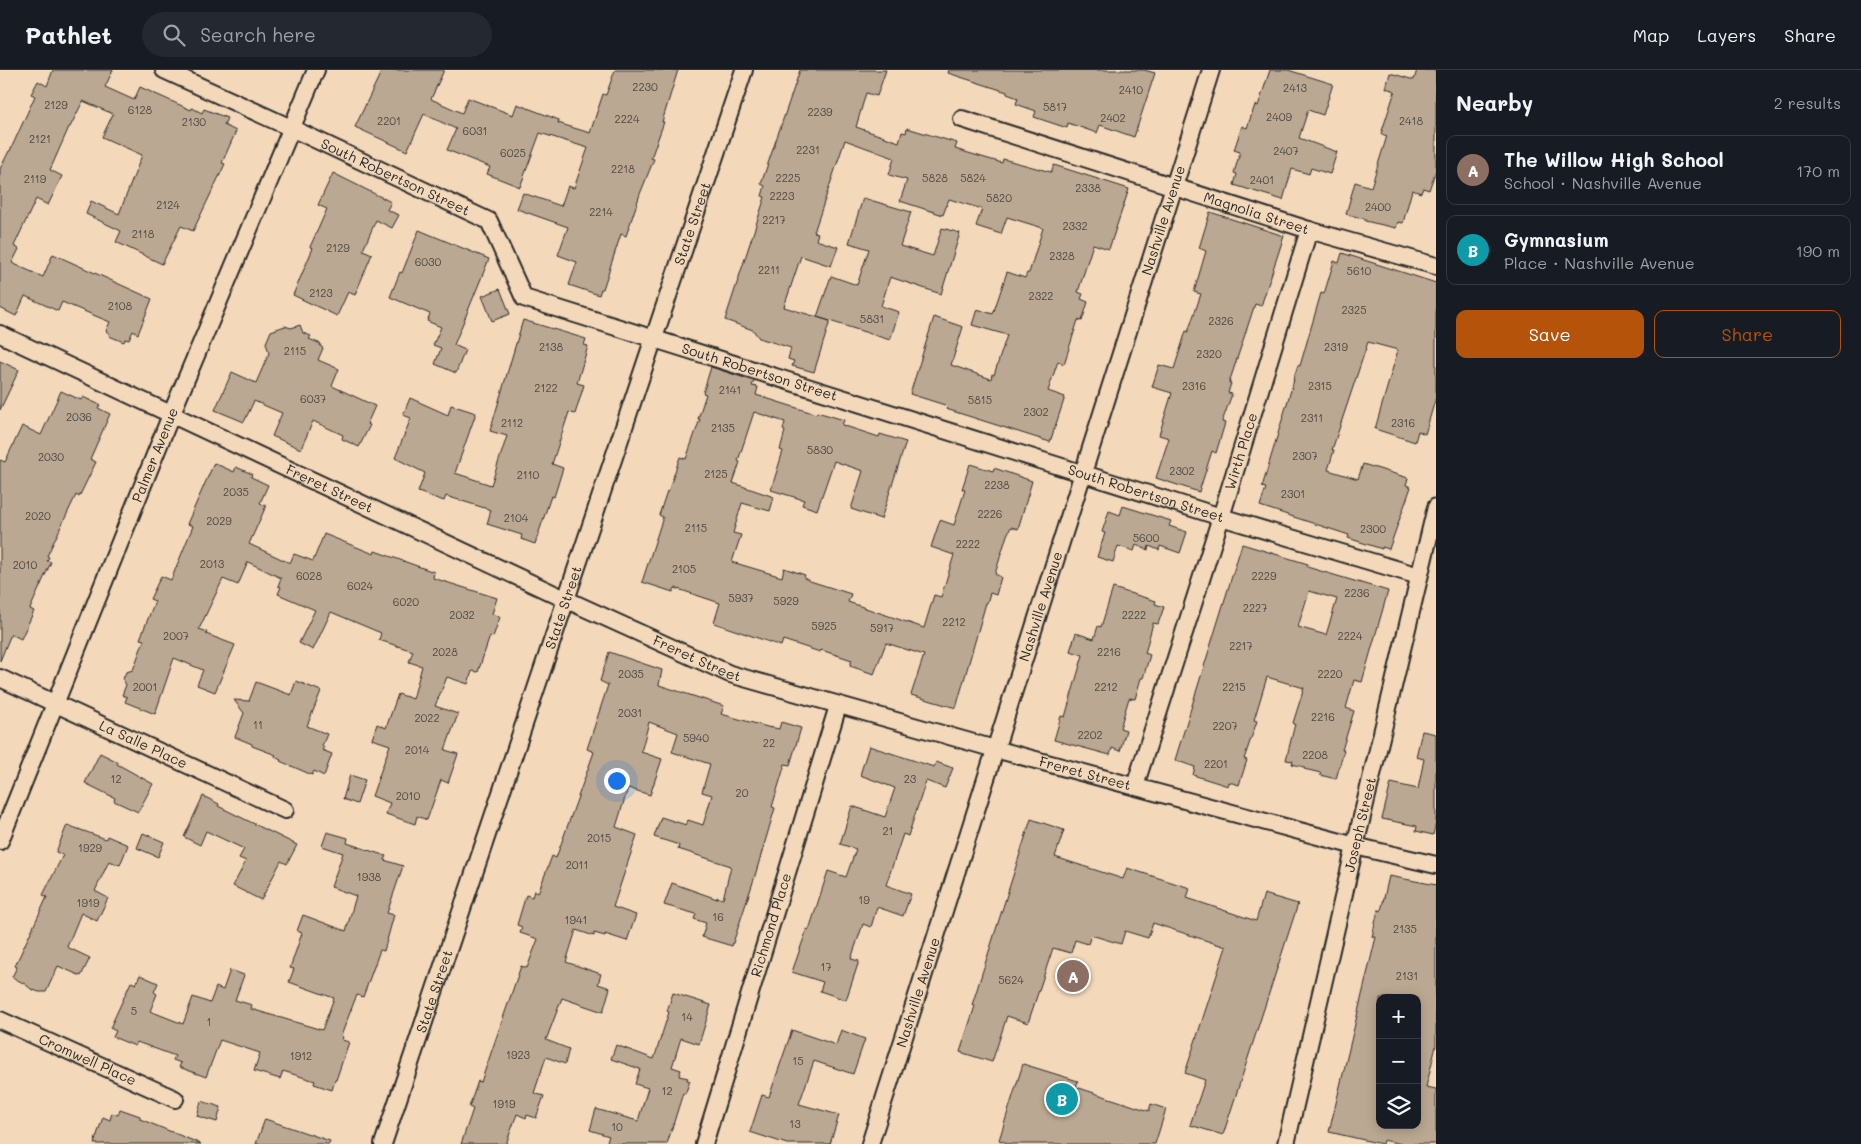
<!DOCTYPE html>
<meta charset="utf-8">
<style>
body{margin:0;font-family:Mali,sans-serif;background:#242831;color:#f1f3f6}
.controls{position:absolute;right:15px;bottom:15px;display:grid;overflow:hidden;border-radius:10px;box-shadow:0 2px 12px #0003}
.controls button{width:45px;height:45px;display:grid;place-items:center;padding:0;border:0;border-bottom:1px solid #363941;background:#171b24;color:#f1f3f6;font:25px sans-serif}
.you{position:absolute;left:616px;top:710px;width:18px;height:18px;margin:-12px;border:4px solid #fff;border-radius:50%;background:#1a73e8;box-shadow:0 0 0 8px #1a73e833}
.badge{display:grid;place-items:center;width:32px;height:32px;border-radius:50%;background:#b45309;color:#fff;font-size:16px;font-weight:700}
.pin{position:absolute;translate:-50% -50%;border:2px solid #fff;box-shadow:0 1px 5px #0006}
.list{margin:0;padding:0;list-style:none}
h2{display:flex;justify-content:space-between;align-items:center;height:65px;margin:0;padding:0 20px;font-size:21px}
h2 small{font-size:16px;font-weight:400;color:#9ea1a6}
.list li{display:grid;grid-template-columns:32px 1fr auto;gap:15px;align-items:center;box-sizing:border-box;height:70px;margin:0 10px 10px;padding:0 10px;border:1px solid #363941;border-radius:10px}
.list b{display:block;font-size:19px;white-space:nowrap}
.list p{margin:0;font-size:16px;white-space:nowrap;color:#9ea1a6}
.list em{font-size:16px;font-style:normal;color:#9ea1a6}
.actions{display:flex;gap:10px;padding:15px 20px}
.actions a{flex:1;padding:11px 0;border:1px solid #b45309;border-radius:10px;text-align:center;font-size:18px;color:#b45309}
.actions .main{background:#b45309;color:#fff}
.icon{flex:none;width:28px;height:28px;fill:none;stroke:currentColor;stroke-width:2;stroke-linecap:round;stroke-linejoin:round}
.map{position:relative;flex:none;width:1436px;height:1074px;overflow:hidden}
header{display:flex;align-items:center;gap:30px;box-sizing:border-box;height:70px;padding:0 25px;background:#171b24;border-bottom:1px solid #363941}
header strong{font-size:24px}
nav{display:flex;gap:28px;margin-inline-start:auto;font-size:18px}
.search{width:350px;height:45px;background:#242831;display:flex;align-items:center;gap:12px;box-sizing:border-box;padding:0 18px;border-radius:28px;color:#9ea1a6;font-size:19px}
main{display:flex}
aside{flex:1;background:#171b24}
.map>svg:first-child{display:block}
.building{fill:#bba892;stroke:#2b2b2b;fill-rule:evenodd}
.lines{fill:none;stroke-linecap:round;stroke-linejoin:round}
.street-casing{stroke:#2b2b2b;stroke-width:20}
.street{stroke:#f3d9ba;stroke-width:16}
.labels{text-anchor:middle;stroke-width:4;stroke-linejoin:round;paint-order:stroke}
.number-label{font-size:11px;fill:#4f4a45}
.street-label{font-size:14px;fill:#2b2b2b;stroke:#f3d9ba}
</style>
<header>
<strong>Pathlet</strong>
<div class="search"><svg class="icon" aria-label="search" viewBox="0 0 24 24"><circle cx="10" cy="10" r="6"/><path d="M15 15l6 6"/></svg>Search here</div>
<nav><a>Map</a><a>Layers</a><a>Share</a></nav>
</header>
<main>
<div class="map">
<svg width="1436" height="1074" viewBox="0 0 1436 1074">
<rect width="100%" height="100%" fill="#f3d9ba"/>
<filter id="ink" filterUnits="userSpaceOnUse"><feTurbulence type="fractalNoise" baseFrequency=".02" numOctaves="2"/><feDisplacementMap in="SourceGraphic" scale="10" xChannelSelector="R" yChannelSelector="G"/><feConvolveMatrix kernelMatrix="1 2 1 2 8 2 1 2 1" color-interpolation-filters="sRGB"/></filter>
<g filter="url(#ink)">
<path class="building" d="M53,0H113L105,17L134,30L140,17L191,40L192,38L202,43L204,39L227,48L224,55L236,61L222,93L225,94L193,161L181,156L162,194L116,172L121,161L86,144L91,131L119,144L142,85L102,67L113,44L83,31L70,57H69L50,100L62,106L48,135L36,129L14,176L19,179L12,193L43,207L53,184L152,229L138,264L133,261L129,270L125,269L124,272L109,266L110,264L106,261L110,252L62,232L58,241L25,226L16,246L0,238V99L9,81H10L35,26L31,24L38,11L47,16Z
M382,0H444L431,29L462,43L468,28L513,45L517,34L559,50L558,53L590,63L603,24L606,25L615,0H678L662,52H664L651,88L654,89L640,124L626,166L621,164L603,219H601L599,225L569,215L577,192L558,185L568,157L517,139L523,123L561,136L568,116L574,118L588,78L540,63L520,117L487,104L490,97L447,80L456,59L424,44L407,81L355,57Z
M800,0H886L877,26L866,23L856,57L899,72L902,62L906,63L907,58L957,73L955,79L1002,93L1003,89L1051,102L1054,95L1129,119L1109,179L1093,174L1078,222L1083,224L1081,229L1088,232L1082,251L1078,250L1064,294L1058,291L1048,321L1065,327L1050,372L946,339L948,336L910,324L934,247L963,257L951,295L991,309L992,304L994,305L1007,265L972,255L977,239L993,244L1007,202L1025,208L1027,203H1029L1043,158L1007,147L1001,164L976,156L982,139L949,129L943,145L900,131L907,110L889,105L894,88L845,70L814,162L818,163L816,170L838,177L831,196L801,186L784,237L830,251L814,302L792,296L794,291L788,289L791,278L759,268L753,260L725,250L765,127L762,126L765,116L761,114Z
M949,0H1144L1155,3L1134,67L1100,55L1097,63L1068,53L1067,58L1034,47L1036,41L1016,34L1018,28L1007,24V22L948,3Z
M1270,0H1288L1333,14L1323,45L1308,40L1299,68L1337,82L1330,104L1311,98L1309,104L1292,99L1283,130L1234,115L1237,104L1234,103L1240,82L1234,80L1242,56L1247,58L1255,35L1258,36Z
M1417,0H1436V100L1429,120L1423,118L1421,123L1412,120L1403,153L1398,152L1396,158L1365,151V149L1346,144L1355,112L1371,117L1387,66L1381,64L1395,21L1386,18L1390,3L1414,10Z
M333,103L391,132L387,140L399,145L392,158L376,150L363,180L372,184L355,225L348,222L337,246L293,225L313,178L310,177L327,139L318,135Z
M863,128L911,142L900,176L933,186L942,158L960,163L941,224L890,207L881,236L899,242L890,270L817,247L831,206L857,215L869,179L849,173Z
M1210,142L1284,166L1261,236L1255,234L1229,313H1231L1228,323L1232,324L1222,352L1225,353L1216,383L1212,381L1199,422L1156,408L1169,368L1159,365L1172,323L1152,317L1159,295L1174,299L1186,261L1188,262L1201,224L1194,222L1206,181L1199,178Z
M419,160L489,189L454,275L465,280L456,303L435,294L441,278L433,275L441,257L427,251L430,244L390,227L400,202L402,203Z
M1342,183L1436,213V327L1425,364L1418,361L1415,372L1375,359L1398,280L1368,272L1332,380H1334L1328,400L1358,409L1363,394L1408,408L1406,415L1411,417L1389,479L1382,477V479L1348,468L1349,465L1260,436L1266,418L1262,417L1294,310H1293L1298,295L1300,296L1321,223L1324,224L1334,191L1339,193Z
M500,219L510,244L492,251L482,226Z
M523,250L586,269L584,275L588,276L577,313L584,315L575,344L569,342L552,394L563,398L554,427L551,426L535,474L521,469L522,465L487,454L491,440L446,426L444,431L418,422L425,403L395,388L411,348L403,345L410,328L448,345L451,335L476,343L455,403L491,415L507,366L490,361Z
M300,255L303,263L311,266L309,269L321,274L320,276L323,278L318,290L339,299L332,316L375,336L367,354L370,355L359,377L342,369L343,365L313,351L301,379L272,366L282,343L254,331L244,352L215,340L232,302L256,313L269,283L266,273L271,261L285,256L291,258Z
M0,291L19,300L0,340Z
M711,297L754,311L752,316L758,317L756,325L816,344L817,342L844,350L842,355L879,367L880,364L906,372L881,449L851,439L863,401L834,391L817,440L802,435L804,430L771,420L783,381L780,380L785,361L783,360L785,352L754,342L738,391L740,392L733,413L774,427L770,441L742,433L733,463L741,465L732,492L782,507L784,498L805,505L804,508L810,511L851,524L848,532L924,558L934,525L941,527L954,485L931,477L940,450L954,455L965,420L962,419L970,394L993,401L994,398L1032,411L1018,459L1011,457L1007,465L995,504L1001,507L996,525L990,523L987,533H986L956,638L911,625L924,585L886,573L874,604L850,596L852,590L821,580L820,582L783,570L781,576L714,553L720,533L675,518L673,522L642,512L663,447L659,445L667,421L668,422L680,387L686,389L700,349H698L706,324L703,323Z
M61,321L81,330L83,327L100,335L98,338L110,344L90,389L96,392L79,427L76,425L47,486L49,487L47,491L51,492L30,539L34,541L21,569L11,564L0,591V390L5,392L22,356L41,365Z
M214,393L234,402L236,397L252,404L251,407L268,415L260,433L266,436L249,474L290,493L294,484L313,491L324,464L374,484L375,481L434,502L433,508L497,528L492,544L500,547L493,567L490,566L478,602L472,601L468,614L447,607L435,636L458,644L445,680L458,684L448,713L441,710L427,750L417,746L415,754L386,744L390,733L372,726L390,675L372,669L377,654L386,658L398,624L413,629L422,596L409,592L413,581L379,570L381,563L331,542L313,580L299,573L315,540L278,524L281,517L278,516L281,508L248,492L238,515L223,509L199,559L207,562L206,564L235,575L215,622L197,615L203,600L174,588L155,644L125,632L127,627L122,625L126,615L123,609L126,602L133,600L144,570L140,569L155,531L150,529L161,506L171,510L193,456L187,454Z
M1123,436L1171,451L1169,456L1187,462L1180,483L1160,476L1159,480L1149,476L1148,480L1136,475L1134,481L1118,476L1113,492L1097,487L1105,463L1102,462L1109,441L1120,445Z
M1242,474L1308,494L1307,497L1388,521L1362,612L1354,610L1346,638L1354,641L1342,680H1344L1336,709L1320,705L1321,703L1304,699V697L1292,694L1293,691L1286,690L1295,654L1293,653L1304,618L1267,607L1254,650L1257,651L1244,689L1247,690L1239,715L1229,712L1228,716L1193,705L1195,697L1175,690ZM1309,521L1337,529L1326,565L1298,557Z
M1113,518L1156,531L1155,534L1164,537L1158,554L1153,553L1145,583L1150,585L1143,608H1141L1135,629L1129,628L1120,658L1126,660L1120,681L1112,678L1110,685L1054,670L1061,646L1065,647L1083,585L1070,581L1076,563L1094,569L1098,556L1101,557Z
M609,582L662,600L659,615L724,636L721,644L771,658L770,657L779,659L781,652L801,658L790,695L785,694L772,737L775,738L754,809L732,876L702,867L706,853L694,849L696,844L664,835L672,813L717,829V827L723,829L731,796L678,779L679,775L654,767L661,747L686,755L688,750L703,755L712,725L702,722L710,694L672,682L678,663L649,652L641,682L662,689L650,725L628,718L616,757L637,765L613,837L636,845L627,871L605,864V866L594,863V866L576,860L566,892L601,904L598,914L610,918L603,942L562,928L546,970L569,979L565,994L546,987L534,1023L544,1026L536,1048L527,1045L526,1048L517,1044L506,1074H461L473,1039L469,1037L478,1011L481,1012L521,896L527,898L538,869L520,863L522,857L517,855L526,825L532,827L534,821L538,823L552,786L556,788L584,710L594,682L587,679L608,615L600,611Z
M296,611L321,621L307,656L327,664L322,676L324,677L322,680L332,684L324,706L314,701L312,705L280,691L281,690L275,687L276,685L252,676V674L235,667L244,643L234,630L249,631L256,612L291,625Z
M1422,661L1436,664V753L1433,765L1416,761L1417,756L1382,749L1391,713L1418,719L1424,689L1416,687Z
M869,676L934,697L936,692L953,698L945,718L926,711L908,766L903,764L886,815L911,824L903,846L877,837L871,857L863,854L851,889L859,891L846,930L820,921L823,912L792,902L807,859L809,860L828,801L846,807L856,779L840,774L852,736L885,747L895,718L860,705Z
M100,683L118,692L117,694L153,714L138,742L114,731L115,728L85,713Z
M350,705L365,710L357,734L343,729Z
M203,726L219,734L218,736L297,775L287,794L281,791L261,830L233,816L246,791L239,788L244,779L206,761L200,775L184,767Z
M1031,749L1064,760L1055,787L1123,809L1127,798L1190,818L1187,828L1256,851L1264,824L1298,834L1223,1065L1190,1055L1205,1010L1185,1003L1226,877L1153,853L1148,868L1125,861L1121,874L1091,865L1088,874L1075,870L1071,883L1053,878L1028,953L1007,946L992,992L960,982L975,936L972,935Z
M67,755L106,769L107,766L128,775L120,795L109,791L95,821L108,828L97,851L81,843L67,877L90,888L81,906L58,896L46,922H39L31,919L25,914L12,907L17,897L15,896L47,827L43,825L63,785L56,782Z
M327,762L348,768L347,773L386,786L384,790L403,796L387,843L394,845L384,881L380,880L363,927L357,925L354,932L341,966L343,967L342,970L349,972L336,1010H335L332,1020L314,1014L315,1011L283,1001L280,1009L254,1001L260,983L220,970L206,1007L179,997L181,993L173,990L175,986L137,972L135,976L113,967L116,961L110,958L131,912L136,914L140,905L158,913L154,922L157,924L150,941L183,954L193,927L210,933L216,917L223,920L230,900L244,905L235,930L252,935L251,939L322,960L334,928L289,912L294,899L290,898L302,863L297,861L303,845L346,861L356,826L331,817L343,783L322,776Z
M143,763L164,772L158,787L137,778Z
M1389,806L1436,815V976L1426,1017L1436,1019V1074H1402L1383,1070L1382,1074L1329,1062L1376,867H1372L1378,840L1381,841ZM1380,928H1417V1055H1380Z
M673,923L711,935L699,974L681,968L672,997L681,1000L679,1006L688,1008L687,1010L690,1011L685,1024L683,1023L667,1074H606L609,1066L590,1060L596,1039L638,1051L648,1018L635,1014L640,999L611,989L616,975L654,989L669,942L667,941Z
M792,960L836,975L841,960L865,969L853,1004L814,991L799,1034L839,1045L830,1074H787L750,1062L762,1025L769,1027Z
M1023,994L1078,1011L1076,1017L1149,1041L1151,1034L1166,1039L1155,1074H1010L999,1070Z
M201,1031L221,1037L217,1052L197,1046Z
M120,1039L140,1046V1049L201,1074H94L103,1047L110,1050L112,1043L118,1045Z
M265,1049L330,1071L329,1074H256Z"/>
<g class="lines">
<defs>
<g id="street">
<path id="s1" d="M164,0L291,58L489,151L524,228L1221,447L1419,506"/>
<path id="s2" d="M962,49L1309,160L1436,196"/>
<path id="s3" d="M0,264L567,530L730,604L995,679L1355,776L1436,795"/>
<path id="s4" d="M0,608L285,740"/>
<path id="s5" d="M1135,716L1221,447L1309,160"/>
<path id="s6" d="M0,771L171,345L316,0"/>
<path id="s7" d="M0,950L175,1029"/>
<path id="s8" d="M383,1074L744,0"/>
<path id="s9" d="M704,1074L838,636"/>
<path id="s10" d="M870,1074L1211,0"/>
<path id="s11" d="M1286,1074L1355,776L1436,437"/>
</g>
</defs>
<use href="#street" class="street-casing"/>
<use href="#street" class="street"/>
</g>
</g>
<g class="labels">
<g class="number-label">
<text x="645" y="21">2230</text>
<text x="1295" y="22">2413</text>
<text x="1131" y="24">2410</text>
<text x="56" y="39">2129</text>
<text x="1055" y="41">5817</text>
<text x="140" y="44">6128</text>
<text x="820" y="46">2239</text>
<text x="1279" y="51">2409</text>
<text x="1113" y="52">2402</text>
<text x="627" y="53">2224</text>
<text x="389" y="55">2201</text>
<text x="1411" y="55">2418</text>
<text x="194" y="56">2130</text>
<text x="475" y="65">6031</text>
<text x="40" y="73">2121</text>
<text x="808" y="84">2231</text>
<text x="1286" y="85">2407</text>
<text x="513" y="87">6025</text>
<text x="623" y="103">2218</text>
<text x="788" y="112">2225</text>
<text x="935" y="112">5828</text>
<text x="973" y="112">5824</text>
<text x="35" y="113">2119</text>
<text x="1262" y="114">2401</text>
<text x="1088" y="122">2338</text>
<text x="782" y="130">2223</text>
<text x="999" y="132">5820</text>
<text x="168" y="139">2124</text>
<text x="1378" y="141">2400</text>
<text x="601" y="146">2214</text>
<text x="774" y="154">2217</text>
<text x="1075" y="160">2332</text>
<text x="143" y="168">2118</text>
<text x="338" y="182">2129</text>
<text x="1062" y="190">2328</text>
<text x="428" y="196">6030</text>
<text x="769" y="204">2211</text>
<text x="1359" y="205">5610</text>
<text x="321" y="227">2123</text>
<text x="1041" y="230">2322</text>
<text x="120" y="240">2108</text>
<text x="1354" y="244">2325</text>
<text x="872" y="253">5831</text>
<text x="1221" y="255">2326</text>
<text x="551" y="281">2138</text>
<text x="1336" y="281">2319</text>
<text x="295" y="285">2115</text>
<text x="1209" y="288">2320</text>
<text x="1194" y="320">2316</text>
<text x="1320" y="320">2315</text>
<text x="546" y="322">2122</text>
<text x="730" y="324">2141</text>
<text x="313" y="333">6037</text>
<text x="980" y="334">5815</text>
<text x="1036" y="346">2302</text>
<text x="79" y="351">2036</text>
<text x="1312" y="352">2311</text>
<text x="512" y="357">2112</text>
<text x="1403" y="357">2316</text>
<text x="723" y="362">2135</text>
<text x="820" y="384">5830</text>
<text x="1305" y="390">2307</text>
<text x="51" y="391">2030</text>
<text x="1182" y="405">2302</text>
<text x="716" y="408">2125</text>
<text x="528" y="409">2110</text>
<text x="997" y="419">2238</text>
<text x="236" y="426">2035</text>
<text x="1293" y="428">2301</text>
<text x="990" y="448">2226</text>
<text x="38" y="450">2020</text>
<text x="516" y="452">2104</text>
<text x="219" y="455">2029</text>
<text x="696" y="462">2115</text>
<text x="1373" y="463">2300</text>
<text x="1146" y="472">5600</text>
<text x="968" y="478">2222</text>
<text x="212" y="498">2013</text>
<text x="25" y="499">2010</text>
<text x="684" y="503">2105</text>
<text x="309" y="510">6028</text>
<text x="1264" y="510">2229</text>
<text x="360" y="520">6024</text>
<text x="1357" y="527">2236</text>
<text x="741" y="532">5937</text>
<text x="786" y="535">5929</text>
<text x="406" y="536">6020</text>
<text x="1255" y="542">2227</text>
<text x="462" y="549">2032</text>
<text x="1134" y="549">2222</text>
<text x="954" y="556">2212</text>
<text x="824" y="560">5925</text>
<text x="882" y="562">5917</text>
<text x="176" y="570">2007</text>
<text x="1350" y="570">2224</text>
<text x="1241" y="580">2217</text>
<text x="445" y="586">2028</text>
<text x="1109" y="586">2216</text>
<text x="631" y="608">2035</text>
<text x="1330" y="608">2220</text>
<text x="145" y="621">2001</text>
<text x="1106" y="621">2212</text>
<text x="1234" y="621">2215</text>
<text x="630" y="647">2031</text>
<text x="1323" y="651">2216</text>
<text x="427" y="652">2022</text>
<text x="258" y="659">11</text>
<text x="1225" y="660">2207</text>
<text x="1090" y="669">2202</text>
<text x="696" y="672">5940</text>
<text x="769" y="677">22</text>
<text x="417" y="684">2014</text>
<text x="1315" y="689">2208</text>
<text x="1216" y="698">2201</text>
<text x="116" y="713">12</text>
<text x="910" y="713">23</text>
<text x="742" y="727">20</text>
<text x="408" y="730">2010</text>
<text x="888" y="765">21</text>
<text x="599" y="772">2015</text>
<text x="90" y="782">1929</text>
<text x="577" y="799">2011</text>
<text x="369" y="811">1938</text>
<text x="864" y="834">19</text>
<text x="88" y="837">1919</text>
<text x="718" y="851">16</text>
<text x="576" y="854">1941</text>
<text x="1405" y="863">2135</text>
<text x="826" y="901">17</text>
<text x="1407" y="910">2131</text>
<text x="1011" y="914">5624</text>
<text x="134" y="945">5</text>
<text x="687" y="951">14</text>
<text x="209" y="956">1</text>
<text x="518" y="989">1923</text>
<text x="301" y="990">1912</text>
<text x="798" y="995">15</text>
<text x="667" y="1025">12</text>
<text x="504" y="1038">1919</text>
<text x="795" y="1058">13</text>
<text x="617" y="1061">10</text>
</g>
<g class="street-label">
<text dy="5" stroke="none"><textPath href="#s1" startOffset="255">South Robertson Street</textPath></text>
<text dy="5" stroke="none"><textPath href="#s2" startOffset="309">Magnolia Street</textPath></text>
<text dy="5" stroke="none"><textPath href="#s10" startOffset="969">Nashville Avenue</textPath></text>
<text dy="5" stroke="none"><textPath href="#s8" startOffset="971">State Street</textPath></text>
<text dy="5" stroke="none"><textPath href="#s1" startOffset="690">South Robertson Street</textPath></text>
<text dy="5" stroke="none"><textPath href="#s5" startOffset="351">Wirth Place</textPath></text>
<text dy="5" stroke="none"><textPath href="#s6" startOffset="416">Palmer Avenue</textPath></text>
<text dy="5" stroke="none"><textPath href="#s3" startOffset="364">Freret Street</textPath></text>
<text dy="5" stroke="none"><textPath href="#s1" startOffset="1095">South Robertson Street</textPath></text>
<text dy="5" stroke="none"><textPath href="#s8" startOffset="566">State Street</textPath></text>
<text dy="5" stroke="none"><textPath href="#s10" startOffset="564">Nashville Avenue</textPath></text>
<text dy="5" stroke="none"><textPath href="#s3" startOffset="769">Freret Street</textPath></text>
<text dy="5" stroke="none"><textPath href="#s4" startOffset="158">La Salle Place</textPath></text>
<text dy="5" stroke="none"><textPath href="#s3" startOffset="1174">Freret Street</textPath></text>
<text dy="5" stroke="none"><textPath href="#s11" startOffset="328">Joseph Street</textPath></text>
<text dy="5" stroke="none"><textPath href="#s9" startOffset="229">Richmond Place</textPath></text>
<text dy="5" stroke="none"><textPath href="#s8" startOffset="161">State Street</textPath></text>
<text dy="5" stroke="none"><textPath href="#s10" startOffset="159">Nashville Avenue</textPath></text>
<text dy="5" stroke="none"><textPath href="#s7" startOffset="96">Cromwell Place</textPath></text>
</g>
</g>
</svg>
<div class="controls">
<button>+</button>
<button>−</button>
<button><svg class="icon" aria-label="layers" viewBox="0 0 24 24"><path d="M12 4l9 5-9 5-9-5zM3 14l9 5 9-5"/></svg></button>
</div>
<div class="you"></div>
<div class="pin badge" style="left:1073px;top:906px;background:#8d6e63">A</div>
<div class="pin badge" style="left:1062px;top:1029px;background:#0f9aa8">B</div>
</div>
<aside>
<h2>Nearby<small>2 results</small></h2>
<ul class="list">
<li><span class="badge" style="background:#8d6e63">A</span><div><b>The Willow High School</b><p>School · Nashville Avenue</p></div><em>170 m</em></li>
<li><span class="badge" style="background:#0f9aa8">B</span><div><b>Gymnasium</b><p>Place · Nashville Avenue</p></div><em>190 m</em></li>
</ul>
<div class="actions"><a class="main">Save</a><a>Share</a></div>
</aside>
</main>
